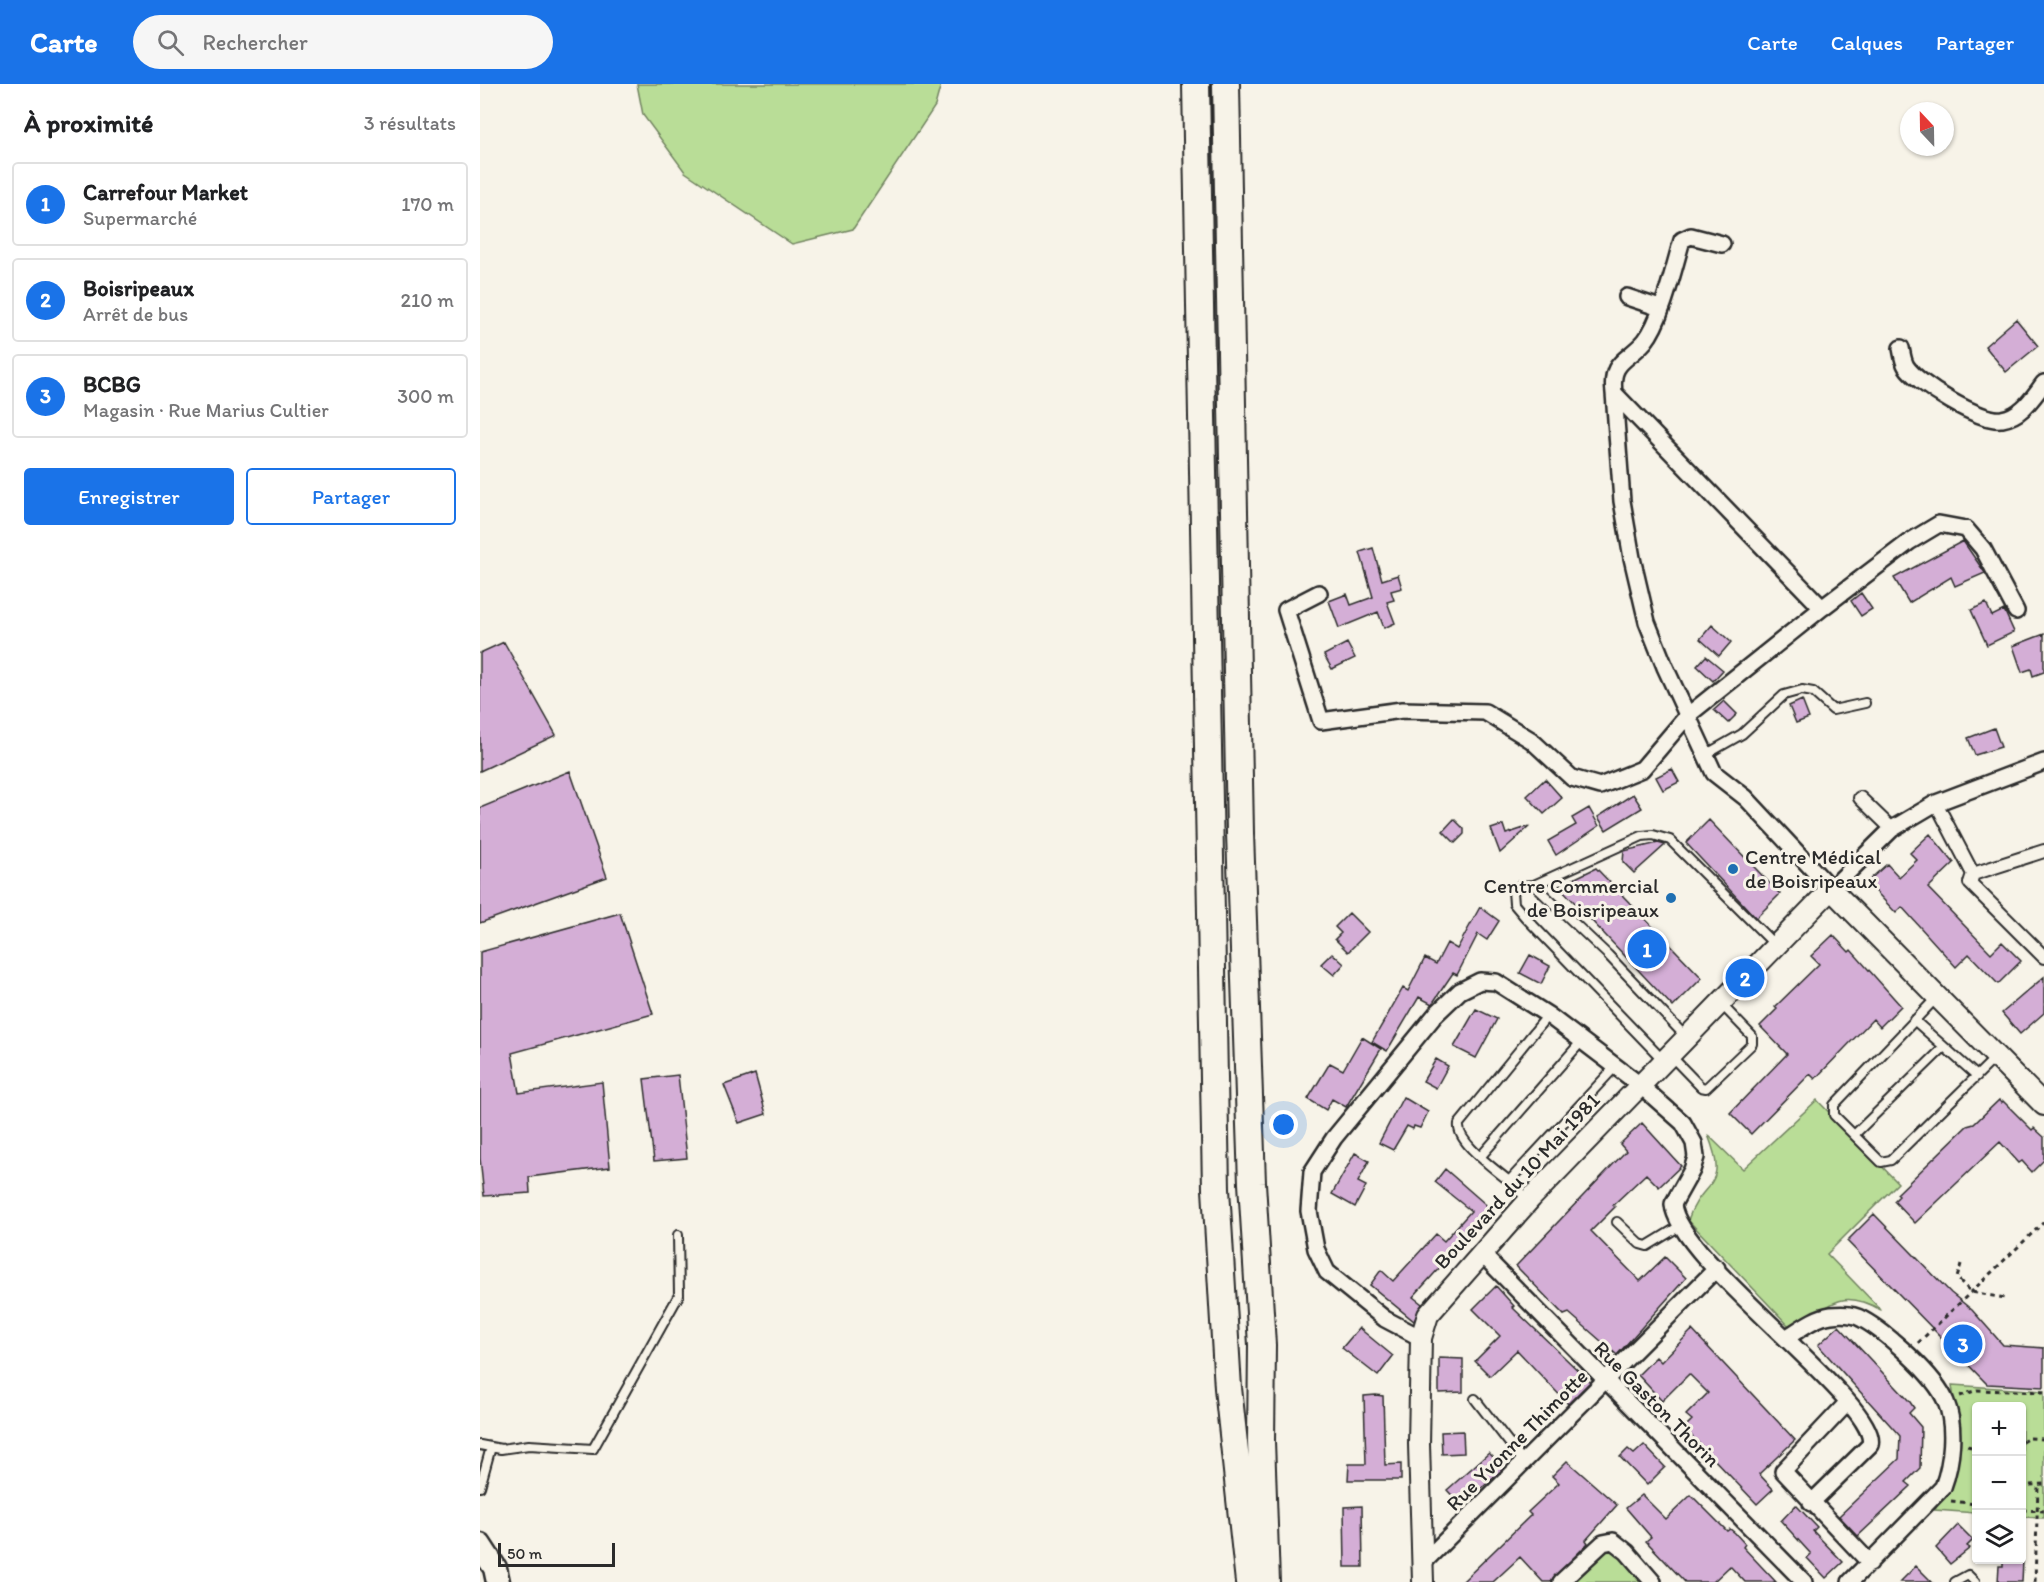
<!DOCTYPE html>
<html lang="fr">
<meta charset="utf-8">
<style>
body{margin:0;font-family:Itim,sans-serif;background:#f6f6f6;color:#202124}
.controls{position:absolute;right:18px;bottom:18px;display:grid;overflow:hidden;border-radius:6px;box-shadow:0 2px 4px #0004}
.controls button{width:54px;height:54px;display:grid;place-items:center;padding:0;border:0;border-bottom:2px solid #e0e0e0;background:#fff;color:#202124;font:30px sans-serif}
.compass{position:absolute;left:1420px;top:18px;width:54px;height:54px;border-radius:50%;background:#fff;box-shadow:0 2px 4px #0004;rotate:338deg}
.scale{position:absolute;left:18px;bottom:15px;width:117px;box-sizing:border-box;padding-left:6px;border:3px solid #2b2b2b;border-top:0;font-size:16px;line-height:21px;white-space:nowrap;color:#2b2b2b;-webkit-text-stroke:4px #f7f3e8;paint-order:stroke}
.you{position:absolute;left:804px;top:1041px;width:21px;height:21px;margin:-15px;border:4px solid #fff;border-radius:50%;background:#1a73e8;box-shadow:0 0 0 9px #1a73e833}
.badge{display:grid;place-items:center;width:39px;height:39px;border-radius:50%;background:#1a73e8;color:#fff;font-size:20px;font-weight:700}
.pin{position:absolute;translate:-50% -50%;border:3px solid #fff;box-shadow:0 2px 6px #0006}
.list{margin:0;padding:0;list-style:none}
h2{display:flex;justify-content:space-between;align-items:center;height:78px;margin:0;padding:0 24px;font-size:26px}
h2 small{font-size:20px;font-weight:400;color:#757577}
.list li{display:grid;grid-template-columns:39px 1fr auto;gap:18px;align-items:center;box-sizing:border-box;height:84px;margin:0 12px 12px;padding:0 12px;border:2px solid #e0e0e0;border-radius:6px}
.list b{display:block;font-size:22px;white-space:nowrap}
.list p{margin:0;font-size:20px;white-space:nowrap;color:#757577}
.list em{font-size:20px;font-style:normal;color:#757577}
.actions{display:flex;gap:12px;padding:18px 24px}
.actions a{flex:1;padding:14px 0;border:2px solid #1a73e8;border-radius:6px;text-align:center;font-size:21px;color:#1a73e8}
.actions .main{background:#1a73e8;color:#fff}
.icon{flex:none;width:33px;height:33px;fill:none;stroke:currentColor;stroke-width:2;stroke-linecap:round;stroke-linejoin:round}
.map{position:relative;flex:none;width:1564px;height:1498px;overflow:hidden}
header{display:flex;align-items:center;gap:36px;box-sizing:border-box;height:84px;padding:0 30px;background:#1a73e8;color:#fff}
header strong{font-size:28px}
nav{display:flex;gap:33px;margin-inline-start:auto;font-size:21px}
.search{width:420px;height:54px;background:#f6f6f6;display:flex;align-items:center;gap:15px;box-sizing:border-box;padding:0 21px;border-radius:33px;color:#757577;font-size:22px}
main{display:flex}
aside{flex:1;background:#fff}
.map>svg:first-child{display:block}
.green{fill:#b9dd97;stroke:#728461;stroke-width:1.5}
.building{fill:#d4aed6;stroke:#2b2b2b;stroke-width:1.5}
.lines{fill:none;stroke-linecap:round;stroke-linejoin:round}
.service-casing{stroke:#2b2b2b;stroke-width:12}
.pedestrian-casing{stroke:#2b2b2b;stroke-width:16}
.minor-casing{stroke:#2b2b2b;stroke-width:20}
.tertiary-casing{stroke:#2b2b2b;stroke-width:24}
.secondary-casing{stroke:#2b2b2b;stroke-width:27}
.trunk-casing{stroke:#2b2b2b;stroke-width:30}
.path{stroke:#2b2b2b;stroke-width:3;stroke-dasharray:4.5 4.5;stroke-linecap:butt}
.service{stroke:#f7f3e8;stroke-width:8}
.pedestrian{stroke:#f7f3e8;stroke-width:12}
.minor{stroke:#f7f3e8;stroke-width:15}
.tertiary{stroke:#f7f3e8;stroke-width:20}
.secondary{stroke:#f7f3e8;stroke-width:22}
.trunk{stroke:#f7f3e8;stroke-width:26}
.poi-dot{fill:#1f6fb2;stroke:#f7f3e8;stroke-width:2}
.labels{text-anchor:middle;stroke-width:6;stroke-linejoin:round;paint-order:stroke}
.poi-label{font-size:21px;fill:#2b2b2b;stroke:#f7f3e8;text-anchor:start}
.street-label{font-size:21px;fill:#2b2b2b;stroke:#f7f3e8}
</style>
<header>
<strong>Carte</strong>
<div class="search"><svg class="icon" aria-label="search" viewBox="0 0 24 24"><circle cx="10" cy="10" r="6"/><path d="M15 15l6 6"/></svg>Rechercher</div>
<nav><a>Carte</a><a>Calques</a><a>Partager</a></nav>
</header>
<main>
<aside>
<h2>À proximité<small>3 résultats</small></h2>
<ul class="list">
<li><span class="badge">1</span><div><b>Carrefour Market</b><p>Supermarché</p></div><em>170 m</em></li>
<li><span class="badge">2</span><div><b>Boisripeaux</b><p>Arrêt de bus</p></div><em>210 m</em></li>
<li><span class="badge">3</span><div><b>BCBG</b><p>Magasin · Rue Marius Cultier</p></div><em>300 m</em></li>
</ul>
<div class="actions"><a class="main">Enregistrer</a><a>Partager</a></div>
</aside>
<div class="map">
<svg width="1564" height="1498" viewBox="0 0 1564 1498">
<rect width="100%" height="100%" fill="#f7f3e8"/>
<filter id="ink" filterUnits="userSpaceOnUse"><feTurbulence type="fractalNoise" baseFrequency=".0167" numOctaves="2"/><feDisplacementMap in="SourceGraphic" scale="12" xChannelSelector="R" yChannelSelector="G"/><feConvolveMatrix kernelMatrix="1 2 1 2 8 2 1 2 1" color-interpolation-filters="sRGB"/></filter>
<g filter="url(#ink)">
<path class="green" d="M157,0H461L455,22L373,145L312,160L205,88L163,31Z
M1337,1016L1418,1099L1347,1170L1401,1226C1366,1206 1351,1216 1324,1242L1308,1241L1208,1136C1222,1094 1250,1106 1228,1051L1263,1085Z
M1472,1301L1564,1307V1434L1542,1433V1322H1496V1429L1455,1426L1474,1390L1477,1335Z
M1129,1465L1136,1466L1166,1498H1089L1121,1467Z"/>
<path class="building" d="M1536,235L1558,262L1526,288L1505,262Z
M1483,457L1505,489L1475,502L1471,493L1429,519L1414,494Z
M893,464L902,496L918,491L922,504L911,507L914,516L907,518L915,539L904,544L898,528L859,544L849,517L867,510L871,521L893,513L880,468Z
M1381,509L1392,525L1381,532L1371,517Z
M1506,519L1512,532L1524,526L1534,548L1507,561L1491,526Z
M1232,541L1251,558L1239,572L1220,555Z
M1564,550V588L1553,592L1551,585L1542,588L1533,562Z
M24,558L76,651L0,687V569Z
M867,559L875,574L852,585L844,571Z
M1226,572L1243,586L1233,597L1217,582Z
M1322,616L1329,634L1316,639L1309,622Z
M1244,617L1257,630L1248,639L1234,626Z
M1514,644L1521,663L1495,671L1488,654Z
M1192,685L1199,698L1183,706L1176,693Z
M90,687L127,793L0,839V724Z
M1065,695L1082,714L1064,730L1047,712Z
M1153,710L1162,724L1126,746L1118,733Z
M1109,724L1119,742L1076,771L1068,757L1096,741L1092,734Z
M974,735L984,745V750L975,759L963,747Z
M1229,736L1300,810L1276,834L1206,759Z
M1023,741L1026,750L1050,742L1020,769L1011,745Z
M1450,750L1474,779L1448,804L1511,869L1522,858L1541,877L1518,900L1489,870L1476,883L1422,823L1416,829L1387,798L1407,780L1419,793L1437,776L1430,769Z
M1178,759L1185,761L1154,789L1143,778L1144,767Z
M1116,784L1222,894L1193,923L1079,802Z
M1000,823L1019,837L1007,856L998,850L977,891L973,889L952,920L939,913L907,967L892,958L923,904L928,907L945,874L956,880L967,859L977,865Z
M140,829L173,930L32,969L39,1009L122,998L130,1083L49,1093L50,1109L4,1112L0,1074V868Z
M869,829L888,848L868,868L855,855L861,849L855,843Z
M1353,851L1369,868L1371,866L1421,922L1400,943L1393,935L1335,995L1330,990L1271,1050L1250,1029L1307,970L1280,942L1297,925L1295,923L1339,880L1331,872Z
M852,869L864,880L854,891L841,880Z
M1050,871L1070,882L1061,900L1040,889Z
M1564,893V929L1540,950L1522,929Z
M996,925L1017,935L996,974L974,963Z
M882,953L901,965L866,1023L852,1015L846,1026L828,1015L850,979L863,986Z
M956,975L968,982L956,1004L943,997Z
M275,990L286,1030L259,1039L244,1001Z
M198,991L207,1074L174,1077L164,995Z
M923,1013L948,1028L940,1044L934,1042L933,1045L927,1042L913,1066L899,1059Z
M1519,1016L1521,1019L1523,1017L1552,1046L1554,1044L1564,1053V1076L1552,1088L1542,1077L1539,1079L1520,1058L1435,1139L1414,1117L1419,1112L1417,1110L1487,1042L1494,1040Z
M1162,1039L1201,1082L1179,1103L1166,1090L1133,1121L1135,1123L1111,1147L1160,1197L1185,1173L1206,1194L1137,1271L1089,1229L1084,1231L1036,1182L1146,1067L1140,1060Z
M875,1069L889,1077L878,1098L886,1102L875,1123L852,1110Z
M965,1085L1012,1126L933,1213L942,1220L934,1237L890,1201L901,1186L913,1197L956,1150L964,1157L991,1127L955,1098Z
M1394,1130L1471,1209L1492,1226L1523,1261L1564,1264V1303L1507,1300L1367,1157Z
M1016,1202L1034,1222L1032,1223L1110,1298L1088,1320L1037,1266L1010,1292L995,1277L1020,1252L993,1225Z
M1359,1242L1430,1318L1434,1324L1429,1329L1441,1343L1440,1384L1426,1398L1431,1402L1378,1452L1359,1432L1419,1375L1420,1352L1338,1261Z
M879,1244L913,1272L898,1292L862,1264Z
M1212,1246L1315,1356L1279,1390L1293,1405L1277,1420L1204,1344L1212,1336L1206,1331L1228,1309L1209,1290L1182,1317L1158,1291L1176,1273L1181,1278Z
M959,1274L983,1275V1308L959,1309Z
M896,1311L903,1312L905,1381L921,1380V1396H868L869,1380H886L884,1312Z
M983,1347L984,1369L962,1370L961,1348Z
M1164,1361L1185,1383L1167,1401L1140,1373L1148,1365L1154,1370Z
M1009,1369L1024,1384L982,1422L967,1406Z
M1087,1377L1137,1421L1106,1456L1108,1459L1070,1498H1063L1040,1473L1013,1498H982L1051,1431L1048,1428L1079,1399L1072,1392Z
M1162,1411L1186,1435L1211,1411L1247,1447L1250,1445L1255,1449L1265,1460L1263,1463L1296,1498H1265L1250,1482L1233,1498H1205L1166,1457L1171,1453L1146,1424Z
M1316,1421L1337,1443L1333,1447L1363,1478L1346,1494L1327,1474L1331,1470L1301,1437Z
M882,1422L883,1483H865L864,1423Z
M1478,1441L1493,1456L1487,1462L1490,1464L1470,1480L1456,1464Z
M1523,1476H1543L1542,1498H1518L1519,1482H1523Z
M1436,1482L1452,1498H1420Z"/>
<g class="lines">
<defs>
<path id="service" d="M1225,671L1262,650L1304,611L1322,606L1333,608L1353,626L1385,619
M1054,801L1162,752L1173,751L1190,756L1294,860
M1457,913L1354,1021V1031L1401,1078L1411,1076L1516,973
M1068,931L979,1040C976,1058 1015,1085 1029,1097L1135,983
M1434,936L1497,992
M1191,972L1221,1003L1226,1004L1272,960V952L1241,920
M1184,977L1045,833L1034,820L1033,807L1040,802L1054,801L1128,871L1206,953
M1374,1051L1464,963
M1001,1072L1101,958
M1029,1097L1049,1117
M1137,1138L1160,1160L1167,1162L1200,1142
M995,1315L1044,1378
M0,1361L21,1365L49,1361L113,1365L199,1211L198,1151
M0,1403L11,1363
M1475,1498L1488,1491L1495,1498"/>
<path id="pedestrian" d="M1380,714L1412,745
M1456,719L1493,790
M1564,767L1493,790L1490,799L1564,873"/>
<path id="minor" d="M1242,160L1211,152L1202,156C1194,183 1182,236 1165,257C1147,278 1130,276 1134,309L1342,524
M1147,213L1180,224
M1421,264C1422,269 1423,277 1426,282C1437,300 1502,339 1522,335C1542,332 1553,313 1564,299
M1134,309L1142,417L1152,474L1167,538L1185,583L1234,689L1266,714L1351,805L1412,745L1456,719L1564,678
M839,509L806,526L841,637L922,626L1005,628L1051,656L1092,694L1120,702L1162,685L1207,632L1342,524L1429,458L1459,440L1486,445L1503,465L1536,527
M1002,1170L1324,1498
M941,1254L905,1235L847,1188L836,1165L829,1127L832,1088L854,1054L956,930L980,907L1000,897L1016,898L1068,931L1160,1001L1203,1039L1214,1059L1216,1073L1212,1086L1193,1120C1197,1177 1402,1320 1390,1361L1331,1419
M1306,1254C1319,1246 1335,1233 1351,1231C1360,1230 1374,1230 1382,1235C1406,1248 1456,1292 1466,1318C1476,1342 1472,1379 1463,1403L1370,1498
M1368,1318L1303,1387L1390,1479
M942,1480L1237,1184
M1081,1498L1123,1459L1133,1457L1147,1468L1173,1498"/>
<path id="tertiary" d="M943,1498L939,1360L941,1254L948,1231L1051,1114L1351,805L1564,1021"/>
<path id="secondary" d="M0,1461L15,1484L18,1498"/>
<path id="trunk" d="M716,0L736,1105L748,1304L769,1498
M746,0L760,749L772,1099L782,1261L781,1357L786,1498"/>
</defs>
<use href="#service" class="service-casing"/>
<use href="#pedestrian" class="pedestrian-casing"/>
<use href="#minor" class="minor-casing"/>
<use href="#tertiary" class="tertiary-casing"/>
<use href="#secondary" class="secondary-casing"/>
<use href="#trunk" class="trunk-casing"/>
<path class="path" d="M1481,1180L1477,1194L1491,1208L1525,1214
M1438,1259L1564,1138
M1480,1312L1497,1306L1564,1308
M1542,1358L1549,1354L1564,1355
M1487,1362L1496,1364
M1542,1397L1549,1401L1564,1400
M1471,1417L1496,1420
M1542,1426L1564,1427
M1555,1498L1558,1402"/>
<use href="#service" class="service"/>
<use href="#pedestrian" class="pedestrian"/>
<use href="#minor" class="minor"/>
<use href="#tertiary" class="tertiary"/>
<use href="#secondary" class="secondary"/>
<use href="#trunk" class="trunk"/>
</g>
</g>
<g class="poi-dot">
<circle cx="1253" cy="785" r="6"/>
<circle cx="1191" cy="814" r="6"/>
</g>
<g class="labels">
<g class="poi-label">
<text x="1265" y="780">Centre Médical<tspan x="1265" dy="24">de Boisripeaux</tspan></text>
<text x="1179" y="809" text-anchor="end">Centre Commercial<tspan x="1179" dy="24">de Boisripeaux</tspan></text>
</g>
<g class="street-label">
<text transform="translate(1037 1097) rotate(-47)" y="7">Boulevard du 10 Mai 1981</text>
<text transform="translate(1177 1320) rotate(45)" y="7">Rue Gaston Thorin</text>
<text transform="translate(1037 1356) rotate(-45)" y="7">Rue Yvonne Thimotte</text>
</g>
</g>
</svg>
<div class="controls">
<button>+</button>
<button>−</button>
<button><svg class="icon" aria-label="layers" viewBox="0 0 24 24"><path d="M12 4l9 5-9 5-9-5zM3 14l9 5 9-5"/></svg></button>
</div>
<svg class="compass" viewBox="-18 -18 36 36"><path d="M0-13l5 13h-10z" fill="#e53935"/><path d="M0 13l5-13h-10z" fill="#757577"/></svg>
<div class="scale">50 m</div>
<div class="you"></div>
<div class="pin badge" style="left:1167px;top:865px">1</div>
<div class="pin badge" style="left:1265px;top:894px">2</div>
<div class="pin badge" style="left:1483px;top:1260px">3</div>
</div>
</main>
